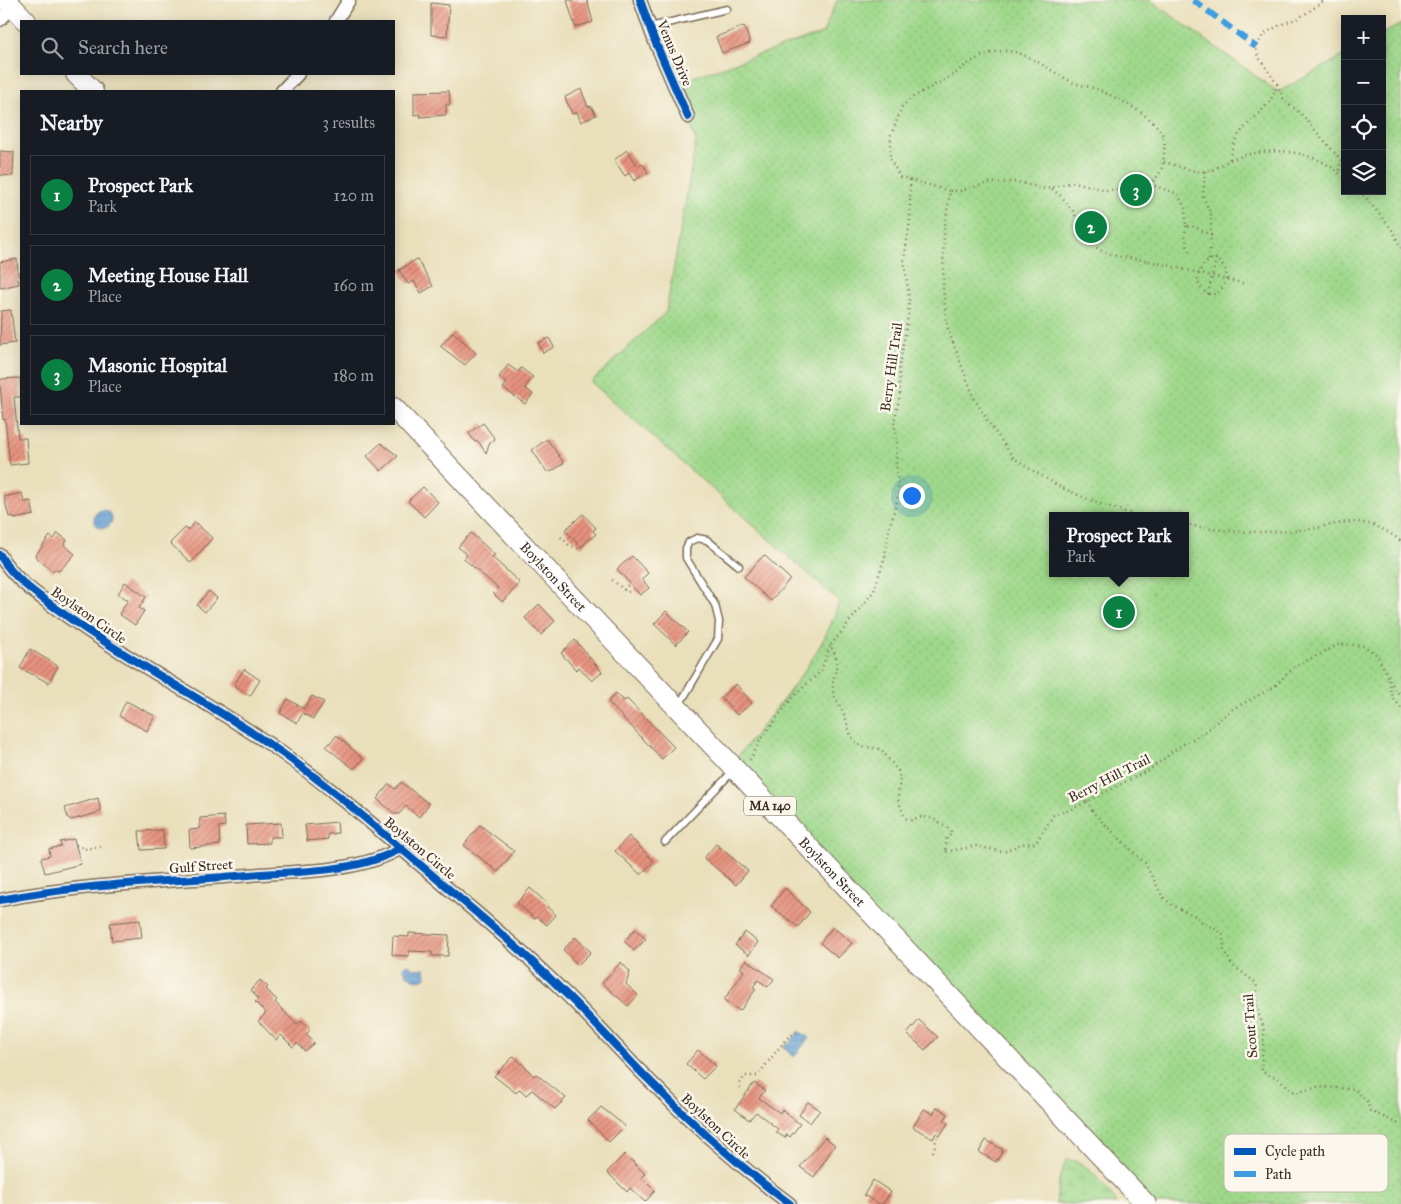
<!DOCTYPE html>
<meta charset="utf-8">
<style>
body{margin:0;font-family:"IM FELL Great Primer",serif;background:#20242c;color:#f1f3f6}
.controls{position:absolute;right:15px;top:15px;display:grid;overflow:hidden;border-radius:0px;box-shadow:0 2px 12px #0003}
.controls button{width:45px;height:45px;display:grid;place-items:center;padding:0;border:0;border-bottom:1px solid #363941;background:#171b24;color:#f1f3f6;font:25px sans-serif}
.you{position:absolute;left:911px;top:495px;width:18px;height:18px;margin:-12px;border:4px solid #fff;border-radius:50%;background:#1a73e8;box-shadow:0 0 0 8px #1a73e833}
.badge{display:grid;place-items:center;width:32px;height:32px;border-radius:50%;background:#0b8043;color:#fff;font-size:16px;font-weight:700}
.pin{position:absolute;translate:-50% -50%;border:2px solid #fff;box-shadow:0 1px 5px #0006}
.popup{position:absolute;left:1049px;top:512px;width:140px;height:65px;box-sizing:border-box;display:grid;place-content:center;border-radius:0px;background:#171b24;filter:drop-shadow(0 1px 4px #0005);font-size:16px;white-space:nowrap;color:#9ea1a6}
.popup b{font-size:19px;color:#f1f3f6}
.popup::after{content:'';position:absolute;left:50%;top:100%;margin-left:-10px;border:10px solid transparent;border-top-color:#171b24}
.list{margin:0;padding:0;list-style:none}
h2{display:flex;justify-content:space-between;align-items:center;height:65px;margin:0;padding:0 20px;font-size:21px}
h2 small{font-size:16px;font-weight:400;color:#9ea1a6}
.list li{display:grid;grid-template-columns:32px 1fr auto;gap:15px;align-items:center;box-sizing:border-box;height:80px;margin:0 10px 10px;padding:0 10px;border:1px solid #363941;border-radius:0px}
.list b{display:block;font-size:19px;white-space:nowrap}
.list p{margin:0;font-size:16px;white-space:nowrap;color:#9ea1a6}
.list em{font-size:16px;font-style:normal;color:#9ea1a6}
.icon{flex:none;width:28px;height:28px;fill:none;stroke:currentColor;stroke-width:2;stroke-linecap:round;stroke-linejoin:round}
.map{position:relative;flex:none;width:1401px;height:1204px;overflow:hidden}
.search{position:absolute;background:#171b24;box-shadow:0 2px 12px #0003;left:20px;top:20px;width:375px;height:55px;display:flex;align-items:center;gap:12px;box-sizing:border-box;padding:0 18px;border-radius:0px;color:#9ea1a6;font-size:19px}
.panel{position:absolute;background:#171b24;box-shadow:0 2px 12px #0003;left:20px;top:90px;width:375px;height:335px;border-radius:0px}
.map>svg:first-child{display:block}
.wetland{fill:url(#wetland-marsh);stroke:#6d8154}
.park{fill:url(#park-dots);stroke:#6d8154;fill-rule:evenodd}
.water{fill:url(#water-rules);stroke:#506479}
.building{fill:url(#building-hatch)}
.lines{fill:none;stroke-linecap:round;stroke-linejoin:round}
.service-casing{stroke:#786955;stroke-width:9}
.minor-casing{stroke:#786955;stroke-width:15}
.primary-casing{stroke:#786955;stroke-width:22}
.path{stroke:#786955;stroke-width:2.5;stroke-dasharray:1 4;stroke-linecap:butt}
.service{stroke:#fff;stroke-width:6}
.minor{stroke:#fff;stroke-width:12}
.primary{stroke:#fff;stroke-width:20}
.quiet{stroke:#3f9ce0;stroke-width:6;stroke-dasharray:12 6;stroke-linecap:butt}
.cycleway-casing{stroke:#fbf7ec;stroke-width:11}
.cycleway{stroke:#0057b8;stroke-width:8}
.labels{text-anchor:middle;stroke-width:5;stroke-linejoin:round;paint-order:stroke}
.shield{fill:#fbf7ec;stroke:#75685c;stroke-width:1}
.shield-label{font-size:12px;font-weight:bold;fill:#3b2a1e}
.street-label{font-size:14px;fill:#3b2a1e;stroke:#fbf7ec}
.key{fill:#fbf7ec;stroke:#c1baae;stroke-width:1}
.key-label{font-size:14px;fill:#3b2a1e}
</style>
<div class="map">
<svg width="1401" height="1204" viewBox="0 0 1401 1204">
<defs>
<pattern id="wetland-marsh" width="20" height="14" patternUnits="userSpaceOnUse" patternTransform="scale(1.25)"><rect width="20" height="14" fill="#9fd88b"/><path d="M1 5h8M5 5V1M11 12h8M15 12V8" fill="none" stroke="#8aba78"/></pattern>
<pattern id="park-dots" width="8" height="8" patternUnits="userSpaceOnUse" patternTransform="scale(1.25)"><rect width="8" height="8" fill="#9fd88b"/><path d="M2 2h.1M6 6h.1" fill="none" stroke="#8aba78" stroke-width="1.8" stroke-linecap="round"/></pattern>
<pattern id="water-rules" width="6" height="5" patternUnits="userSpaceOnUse" patternTransform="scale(1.25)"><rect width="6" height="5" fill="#649fd4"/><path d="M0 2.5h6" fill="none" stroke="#5482ab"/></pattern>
<pattern id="building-hatch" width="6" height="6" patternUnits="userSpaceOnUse" patternTransform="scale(1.25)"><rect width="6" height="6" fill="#e7927e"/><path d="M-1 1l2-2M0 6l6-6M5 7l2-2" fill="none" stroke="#bc7767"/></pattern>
</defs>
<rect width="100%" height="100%" fill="#fbf7ec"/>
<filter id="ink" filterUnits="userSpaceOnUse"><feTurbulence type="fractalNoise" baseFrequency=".02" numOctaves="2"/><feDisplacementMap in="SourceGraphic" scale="10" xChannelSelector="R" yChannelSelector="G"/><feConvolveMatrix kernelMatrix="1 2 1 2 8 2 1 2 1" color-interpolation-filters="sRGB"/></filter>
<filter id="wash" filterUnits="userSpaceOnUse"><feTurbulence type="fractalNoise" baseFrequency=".0096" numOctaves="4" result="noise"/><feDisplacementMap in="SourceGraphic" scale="20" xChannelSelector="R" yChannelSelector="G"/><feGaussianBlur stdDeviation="1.12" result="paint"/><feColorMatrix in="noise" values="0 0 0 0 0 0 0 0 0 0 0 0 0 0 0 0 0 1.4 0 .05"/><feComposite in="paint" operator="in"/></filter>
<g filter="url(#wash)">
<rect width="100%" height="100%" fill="#e9dfbb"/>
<path class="wetland" d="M1066,1160C1086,1157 1107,1191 1118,1204H1056L1059,1179Z"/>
<path class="park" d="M837,0H1150L1278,92L1345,55V191H1382V34L1401,24V1204H1146L731,765C767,718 824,658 839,601L591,382L666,312L696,141L675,83L823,33ZM1053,516H1185V573H1053Z"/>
<path class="water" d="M94 519a9 9 0 1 1 18 0a9 9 0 1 1-18 0Z
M408,964L413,969L425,968L426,977C417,984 406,977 403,967Z
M799,1031L809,1038L794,1057L783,1047L786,1043L789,1044Z"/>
<g id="blocks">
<path class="building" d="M567,0H587L593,22L575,27Z
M431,3L449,5L447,36L431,35Z
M744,26L750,43L722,53L716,37Z
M581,89L588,107L591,106L596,115L581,122L577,112L572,114L565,97Z
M449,91L450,105H446V115L420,117V114L414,115V92Z
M627,150L638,166L642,163L648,172L634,181L629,173L625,176L614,160Z
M0,151L14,152L13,176L0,175Z
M17,259L19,284L0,288V262Z
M417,259L433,286L421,293L414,281L408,284L399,270Z
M11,310L15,343L0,345L1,311Z
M453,332L476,353L465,365L440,346Z
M549,338L554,347L543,353L538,343Z
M508,365L518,372L521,368L533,377L525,388L533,394L525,404L503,388L507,383L499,377Z
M20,378L21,397H14L18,438H26L28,463L10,465L5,419L3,420L0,384L1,379Z
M483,423L495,439L489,444L486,453L478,441L475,442L469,433Z
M547,439L564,463L551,472L549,470L547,472L532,450Z
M381,443L398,456L381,471L367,456Z
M423,487L438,502L424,517L408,501Z
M22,493L24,502L31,501L34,515L14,519L13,516L9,517L4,497Z
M583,514L596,528L593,531L596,534L581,547L565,530Z
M195,522L212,538L191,563L170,543L185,528L188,530Z
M58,533L67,540L64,545L75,554L59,571L55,569L53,572L35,556L50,536L54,539Z
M471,533L495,555L492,557L520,583L502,602L493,593L498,588L464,559L467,555L458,547Z
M764,555L790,579L771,601L744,577Z
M632,556L648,573L642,579L649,588L640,595L617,569Z
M125,582L146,597L139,608L144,611L135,625L119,614L128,600L118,594Z
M209,591L217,598L205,612L197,605Z
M539,604L555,621L541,635L525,618Z
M666,611L688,632L676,645L654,624Z
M575,640L602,672L592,681L579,667L576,670L561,653Z
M30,649L58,666L49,683L20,668Z
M244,669L260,680L250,696L234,685Z
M736,684L752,703L737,715L721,697Z
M616,693L624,701L627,699L674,747L662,759L608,702Z
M312,696L324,702L313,719L303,713L297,723L280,713L288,699L304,709Z
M126,701L155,716L147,731L119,716Z
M337,735L363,759L354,769L326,747Z
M401,782L429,804L419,817L406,806L399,814H395L377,799L389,784L395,789Z
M98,798L101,812L71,820L68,818L65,808Z
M224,816L225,826L219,827L220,845L190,848L189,830L199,829L200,818Z
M337,822L338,833L328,834V839L307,841L305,825Z
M281,823L282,837H270V843L247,844L246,825Z
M480,825L514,851L498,872L464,845Z
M163,830L164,849L141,850L139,831Z
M629,836L654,861L641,875L615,851Z
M74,839L81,864L45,873L41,858L50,856L49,849L61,846L60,842Z
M716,844L748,871L736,885L704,858Z
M530,888L549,905L547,907L556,915L547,925L537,917L535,919L517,903Z
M785,888L810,912L798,927L771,906Z
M140,920L142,938L112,941L110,923Z
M833,927L852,943L838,958L820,943Z
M635,929L646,939L634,951L624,941Z
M745,932L758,942L749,955L735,945Z
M409,933L449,935L448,956H432V952L409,951V956L392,955L393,936L409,937Z
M575,937L591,952L578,965L563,950Z
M746,960L774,979L768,987L758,980L753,987L756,989L740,1011L724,1000L744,971L740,968Z
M621,962L630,972L626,984L638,995L628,1006L602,983Z
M260,980L268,987L266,989L277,1000L275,1002L297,1025L301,1021L310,1030L306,1034L314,1043L305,1051L297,1043L293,1047L281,1035L276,1040L258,1021L266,1013L255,1002L258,999L251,990Z
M919,1020L938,1037L925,1050L907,1034Z
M698,1050L716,1066L703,1079L686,1064Z
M514,1056L534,1076L536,1074L566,1098L555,1109L532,1090L526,1095L520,1089L516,1093L494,1076Z
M754,1083L765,1090L759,1098L780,1113L782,1110L800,1124L790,1137L787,1134L785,1138L776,1132L778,1129L756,1112L749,1120L735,1109Z
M808,1102L820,1110L810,1123L799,1115Z
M601,1107L625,1126L609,1142L588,1120Z
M937,1107L948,1114L944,1121L948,1123L940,1136L936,1133L933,1139L913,1127L924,1109L933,1114Z
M825,1137L835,1145L814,1177L800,1167Z
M986,1140L1003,1150L996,1162L979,1152Z
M625,1154L645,1174L641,1177L655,1191L645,1202L630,1188L627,1192L607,1172Z
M873,1180L891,1192L883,1204H878L864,1195Z"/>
</g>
</g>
<g filter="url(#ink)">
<use href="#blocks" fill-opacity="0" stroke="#786955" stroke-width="1"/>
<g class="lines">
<defs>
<path id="service" d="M650,27L727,9
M678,707L718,639L719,621L715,605L686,558V548L689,542L697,538L707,540L739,566
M665,842L734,770"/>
<path id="minor" d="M640,0L654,39L688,117
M0,20L12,7
M336,21L349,0
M282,91L298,74
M0,555C14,581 45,600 68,617C137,666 213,704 282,753C333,789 381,832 430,873C474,911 520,948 561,989C591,1018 618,1049 647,1078C692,1124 739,1166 790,1204
M0,900C82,884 166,882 249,875C297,871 359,873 401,848"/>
<g id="primary">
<path d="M6,0L26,21"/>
<path d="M76,74L93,91"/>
<path id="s1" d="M394,408L1146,1204"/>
</g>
</defs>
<use href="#service" class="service-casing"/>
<use href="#minor" class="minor-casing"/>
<use href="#primary" class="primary-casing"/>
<path class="path" d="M953,75L913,97L902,107L891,135L890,159L900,177L950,191L944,232L943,287L947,327L974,398L990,425L1013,457L1027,467L1062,488L1095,502L1137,516
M952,76C967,63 985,51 1006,51C1026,51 1052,72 1070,81C1079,86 1090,86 1099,90C1117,98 1156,117 1163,136C1166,142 1164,148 1164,154C1163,168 1160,175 1150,184L1149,203
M1277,84L1284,100L1301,114L1341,160L1339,172
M1230,159C1233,123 1271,115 1277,84L1256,53C1256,31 1282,25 1298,18C1308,13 1316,6 1325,0
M1164,162C1178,165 1191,173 1205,171C1216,171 1223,162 1233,159C1271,145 1315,149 1345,178
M910,180V221L904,259L909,299L908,317L899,368L900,395L894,422L897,439L896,461L899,493L889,529L885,556L874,591L830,646C844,663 831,674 833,691C835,700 839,704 843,712C850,726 846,734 860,746L881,749L898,771L900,779L898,800L905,818L911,820C928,813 936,820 951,830V835L947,837L945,852L976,846L1004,852L1021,844L1036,843L1054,814L1070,810L1151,769L1180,746L1204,733L1231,710L1274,687L1294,667L1340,644L1364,646L1377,655L1387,674L1393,698L1401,708
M1052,189L1062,197L1073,211L1088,241L1100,250L1116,256L1149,261L1246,284
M950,191H960L988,183L1017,182L1046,189L1074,182L1106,190L1139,189L1150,184L1178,194L1185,208L1186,226H1192L1211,235V214L1203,197L1205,171
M1360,191L1393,231L1401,248
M1186,226L1185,237L1189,252
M1215,258L1225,268C1229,280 1224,290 1212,295C1190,290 1196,263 1215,258Z
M1209,260L1211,235
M1208,294L1216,259
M1185,524C1218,532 1254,533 1288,531C1337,530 1355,506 1401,541
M561,537L569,545L582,550
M612,580L627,592L633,591
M624,590L628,585
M1388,675L1396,691L1401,695
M750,760L762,737L793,697L821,671L830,646
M1087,801L1095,815L1145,863L1162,896L1172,905L1197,917L1203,923L1219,931L1223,936L1224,950L1232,965L1256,983C1258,990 1256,995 1256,1002C1257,1014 1265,1025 1264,1037C1263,1049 1261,1060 1262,1072L1278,1078L1295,1093L1318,1087L1354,1089L1367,1101L1370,1111L1401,1125
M76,845L85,849L104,846
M740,1088L739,1084L745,1076H757L787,1038L796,1032
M933,1152L937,1137"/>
<use href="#service" class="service"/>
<use href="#minor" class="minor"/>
<use href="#primary" class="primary"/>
<path class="quiet" d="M1193,0L1256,47"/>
<defs>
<path id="cycleway" d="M640,0L654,39L688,117
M0,555C14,581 45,600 68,617C137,666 213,704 282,753C333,789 381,832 430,873C474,911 520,948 561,989C591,1018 618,1049 647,1078C692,1124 739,1166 790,1204
M0,900C82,884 166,882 249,875C297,871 359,873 401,848"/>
</defs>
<use href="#cycleway" class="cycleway-casing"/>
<use href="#cycleway" class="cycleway"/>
</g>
</g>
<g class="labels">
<rect class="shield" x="744" y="796.5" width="52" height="19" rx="4"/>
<g class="shield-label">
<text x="770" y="810">MA 140</text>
</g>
<g class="street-label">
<text transform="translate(675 53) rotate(67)" y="5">Venus Drive</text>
<text transform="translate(891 367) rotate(-82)" y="5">Berry Hill Trail</text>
<text dy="5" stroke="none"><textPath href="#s1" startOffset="232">Boylston Street</textPath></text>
<text transform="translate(89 615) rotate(35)" y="5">Boylston Circle</text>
<text transform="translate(1109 778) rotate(-27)" y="5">Berry Hill Trail</text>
<text transform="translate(420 848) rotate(40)" y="5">Boylston Circle</text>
<text transform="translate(201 866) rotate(-4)" y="5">Gulf Street</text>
<text dy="5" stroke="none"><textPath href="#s1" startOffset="638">Boylston Street</textPath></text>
<text transform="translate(1250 1026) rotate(-94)" y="5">Scout Trail</text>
<text transform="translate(716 1126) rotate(43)" y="5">Boylston Circle</text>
</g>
</g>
<rect x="1224" y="1134" width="164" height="58" rx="8" class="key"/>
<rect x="1234" y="1148" width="22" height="7" fill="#0057b8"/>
<rect x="1234" y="1171" width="22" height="6" fill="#3f9ce0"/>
<g class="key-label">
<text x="1265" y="1156">Cycle path</text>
<text x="1265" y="1179">Path</text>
</g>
</svg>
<div class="controls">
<button>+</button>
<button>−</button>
<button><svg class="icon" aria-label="locate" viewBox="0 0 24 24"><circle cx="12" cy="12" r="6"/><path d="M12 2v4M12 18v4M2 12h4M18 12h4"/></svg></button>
<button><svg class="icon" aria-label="layers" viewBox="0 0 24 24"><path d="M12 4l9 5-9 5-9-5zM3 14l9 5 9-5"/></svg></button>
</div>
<div class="you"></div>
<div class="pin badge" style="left:1119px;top:612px">1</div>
<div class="popup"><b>Prospect Park</b>Park</div>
<div class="pin badge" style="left:1091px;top:227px">2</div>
<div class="pin badge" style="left:1136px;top:190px">3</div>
<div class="search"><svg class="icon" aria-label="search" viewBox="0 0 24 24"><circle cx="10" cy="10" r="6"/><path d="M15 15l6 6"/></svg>Search here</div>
<section class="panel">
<h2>Nearby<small>3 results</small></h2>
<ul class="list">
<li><span class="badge">1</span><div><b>Prospect Park</b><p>Park</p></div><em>120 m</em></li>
<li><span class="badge">2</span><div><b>Meeting House Hall</b><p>Place</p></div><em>160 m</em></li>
<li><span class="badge">3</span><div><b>Masonic Hospital</b><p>Place</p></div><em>180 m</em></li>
</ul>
</section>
</div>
